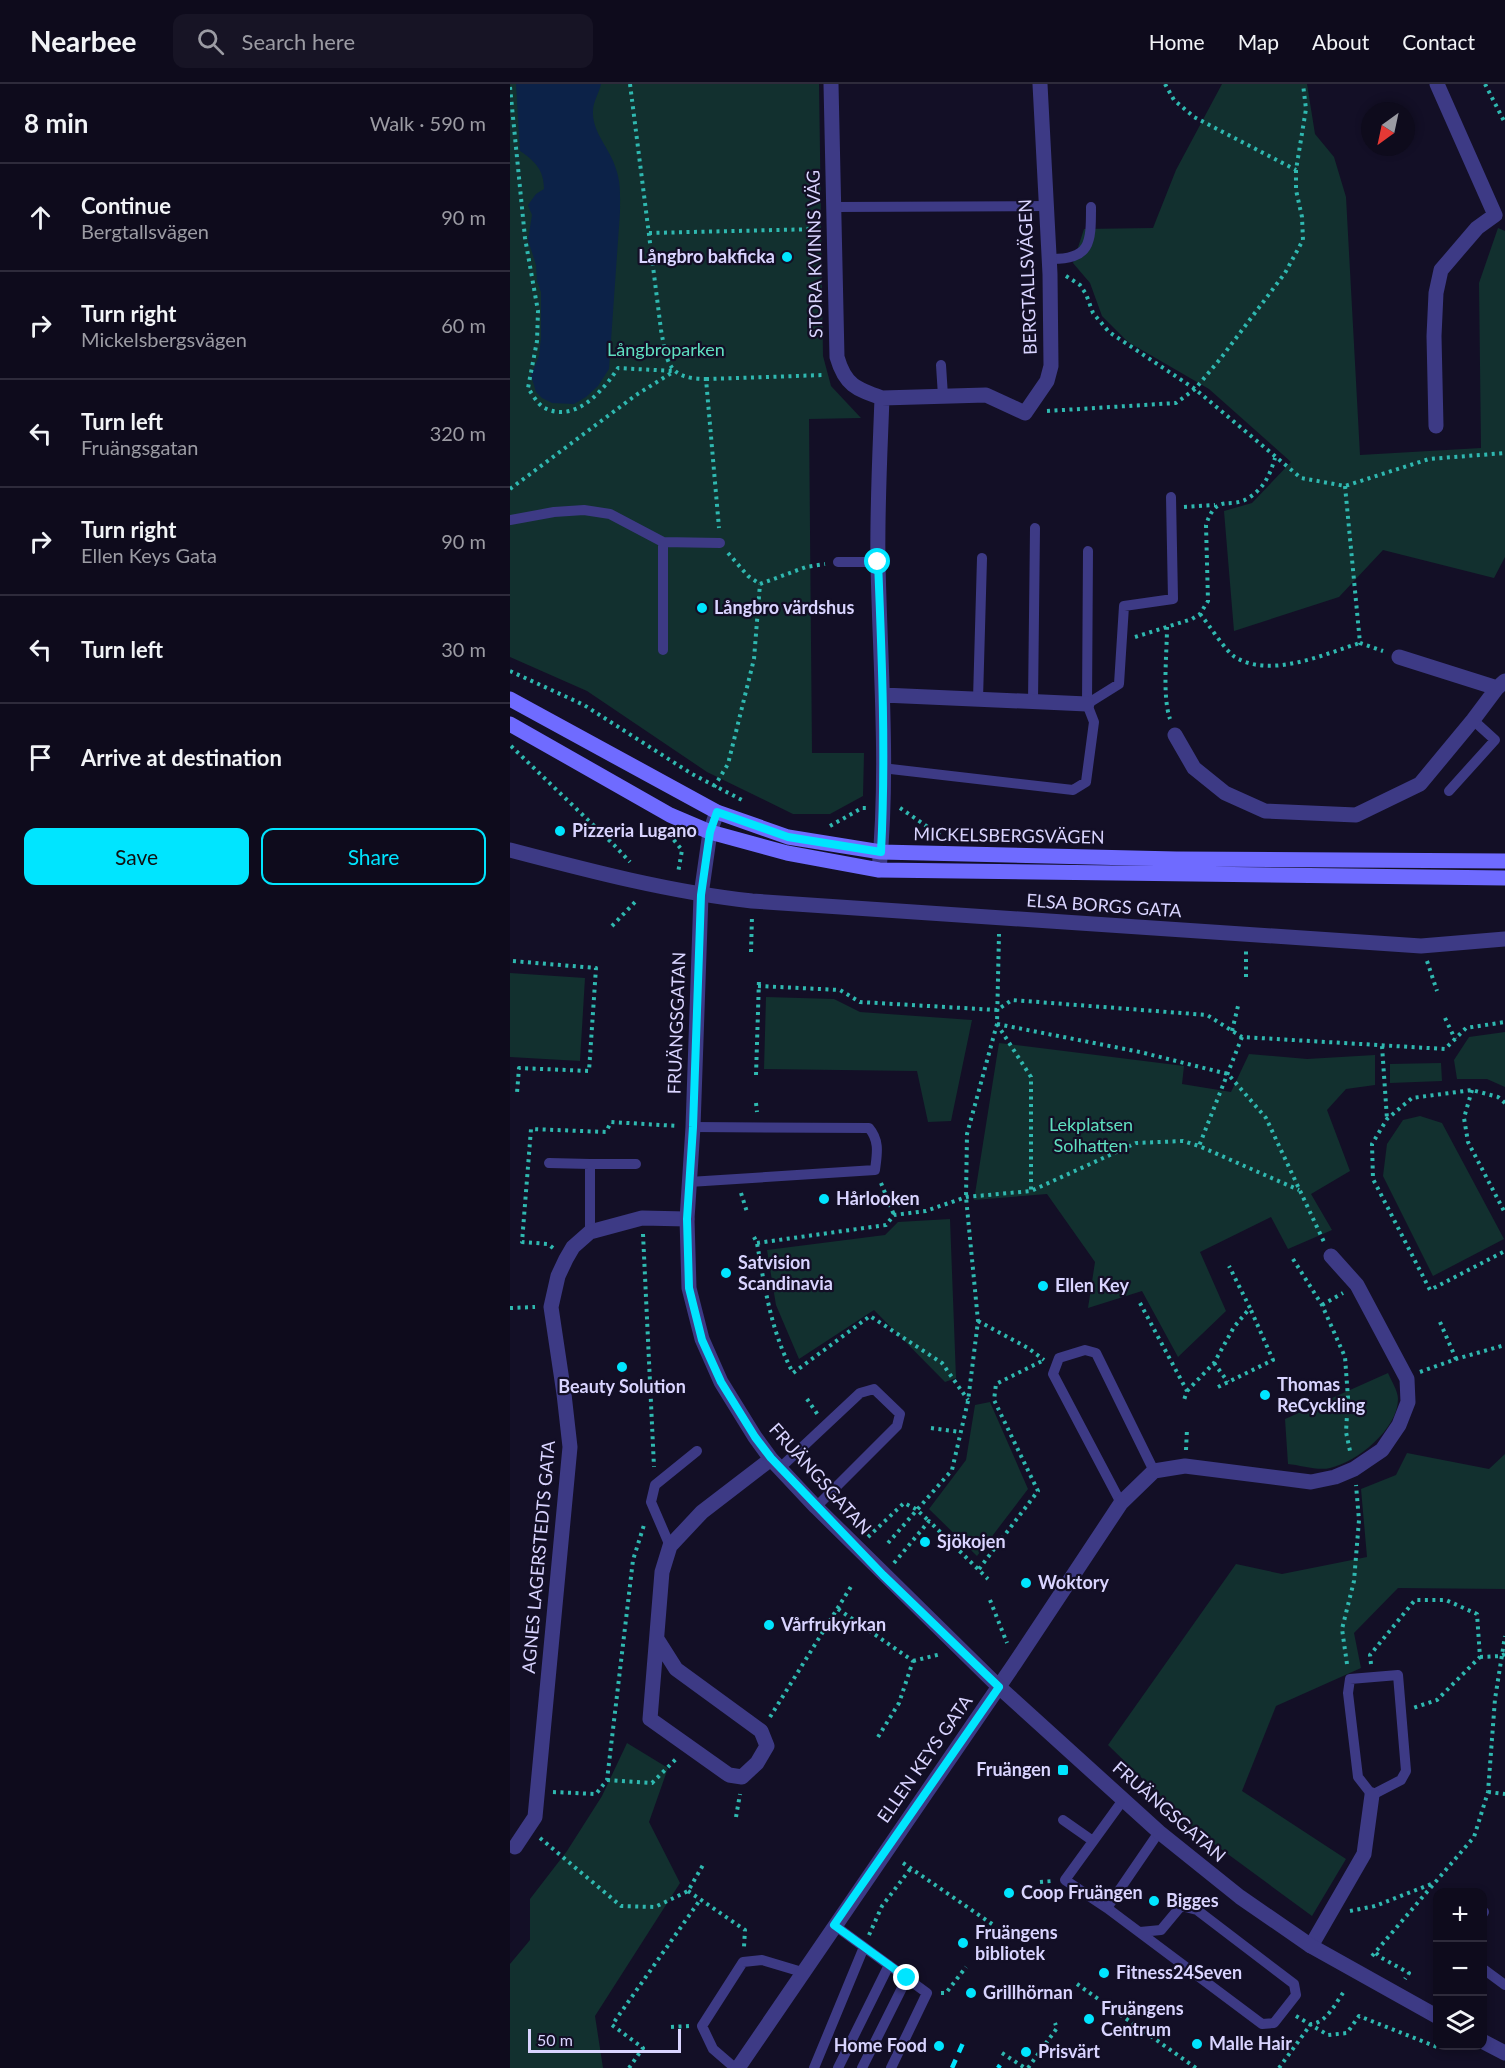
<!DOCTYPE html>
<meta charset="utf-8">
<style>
body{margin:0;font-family:Lato,sans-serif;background:#171425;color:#f1f3f6}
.controls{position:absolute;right:18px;bottom:18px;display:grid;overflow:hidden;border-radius:12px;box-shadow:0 3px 9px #0003}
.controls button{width:54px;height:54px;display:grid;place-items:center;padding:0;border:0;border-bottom:2px solid #2e2b3b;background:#0e0b1c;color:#f1f3f6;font:30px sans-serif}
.compass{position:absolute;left:851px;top:18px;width:54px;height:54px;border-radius:50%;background:#0e0b1c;box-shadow:0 3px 9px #0003;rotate:213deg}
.scale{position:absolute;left:18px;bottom:15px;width:153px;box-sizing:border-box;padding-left:6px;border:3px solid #d9d4ff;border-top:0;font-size:16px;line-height:21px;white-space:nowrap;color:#d9d4ff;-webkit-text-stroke:4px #130f26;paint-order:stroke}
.stop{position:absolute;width:18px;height:18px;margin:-14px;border:4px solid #00e5ff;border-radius:50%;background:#fff}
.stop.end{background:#00e5ff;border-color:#fff;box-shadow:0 2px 6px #0008}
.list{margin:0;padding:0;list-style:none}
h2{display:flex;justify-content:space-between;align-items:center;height:78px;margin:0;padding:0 24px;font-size:26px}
h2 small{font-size:20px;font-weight:400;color:#9b9ba3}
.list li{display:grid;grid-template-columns:39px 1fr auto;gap:18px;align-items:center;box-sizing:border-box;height:108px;padding:0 24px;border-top:2px solid #2e2b3b}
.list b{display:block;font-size:22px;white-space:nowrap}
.list p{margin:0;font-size:20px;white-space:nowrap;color:#9b9ba3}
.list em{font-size:20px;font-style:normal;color:#9b9ba3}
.actions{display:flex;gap:12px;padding:18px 24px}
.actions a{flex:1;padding:14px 0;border:2px solid #00e5ff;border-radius:12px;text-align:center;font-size:21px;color:#00e5ff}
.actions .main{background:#00e5ff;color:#111}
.icon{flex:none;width:33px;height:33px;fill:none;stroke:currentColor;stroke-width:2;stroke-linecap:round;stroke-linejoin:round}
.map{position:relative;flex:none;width:995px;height:1984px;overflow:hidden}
header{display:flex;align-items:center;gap:36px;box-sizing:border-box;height:84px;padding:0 30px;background:#0e0b1c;border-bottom:2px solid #2e2b3b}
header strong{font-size:28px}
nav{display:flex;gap:33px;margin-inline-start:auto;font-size:21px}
.search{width:420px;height:54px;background:#171425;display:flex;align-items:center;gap:15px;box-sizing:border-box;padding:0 21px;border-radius:12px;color:#9b9ba3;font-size:22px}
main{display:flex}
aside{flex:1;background:#0e0b1c}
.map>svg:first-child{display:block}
.green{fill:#12302f}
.water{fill:#0c2248}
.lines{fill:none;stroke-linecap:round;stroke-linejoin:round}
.path{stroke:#2fb8b0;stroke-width:4;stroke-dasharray:3 4.5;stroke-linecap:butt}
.service{stroke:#3d3a85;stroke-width:10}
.minor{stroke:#3d3a85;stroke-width:15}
.tertiary{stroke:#3d3a85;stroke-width:15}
.secondary{stroke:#6f6bff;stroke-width:15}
.rail{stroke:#00e5ff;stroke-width:4.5;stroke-dasharray:9 8;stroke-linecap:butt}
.route{stroke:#00e5ff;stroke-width:8}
.poi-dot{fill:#00e5ff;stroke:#130f26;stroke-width:2}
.labels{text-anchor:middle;stroke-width:4.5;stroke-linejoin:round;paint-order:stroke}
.street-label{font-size:18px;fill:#d9d4ff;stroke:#130f26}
.poi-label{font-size:18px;font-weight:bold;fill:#d9d4ff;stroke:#130f26;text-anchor:start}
.park-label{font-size:18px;fill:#5fe0c0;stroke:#130f26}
</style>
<header>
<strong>Nearbee</strong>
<div class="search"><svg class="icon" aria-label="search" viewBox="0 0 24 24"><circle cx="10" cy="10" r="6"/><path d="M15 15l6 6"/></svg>Search here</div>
<nav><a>Home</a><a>Map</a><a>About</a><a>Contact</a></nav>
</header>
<main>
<aside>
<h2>8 min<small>Walk · 590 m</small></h2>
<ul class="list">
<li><svg class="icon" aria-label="ahead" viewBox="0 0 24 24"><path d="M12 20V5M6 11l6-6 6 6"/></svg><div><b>Continue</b><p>Bergtallsvägen</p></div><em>90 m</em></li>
<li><svg class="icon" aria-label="right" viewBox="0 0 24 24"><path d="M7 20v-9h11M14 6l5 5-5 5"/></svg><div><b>Turn right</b><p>Mickelsbergsvägen</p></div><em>60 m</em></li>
<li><svg class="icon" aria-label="left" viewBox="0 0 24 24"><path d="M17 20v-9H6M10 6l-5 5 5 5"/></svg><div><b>Turn left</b><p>Fruängsgatan</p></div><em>320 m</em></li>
<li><svg class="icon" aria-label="right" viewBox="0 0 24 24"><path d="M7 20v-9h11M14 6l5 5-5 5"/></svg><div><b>Turn right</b><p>Ellen Keys Gata</p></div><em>90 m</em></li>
<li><svg class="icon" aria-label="left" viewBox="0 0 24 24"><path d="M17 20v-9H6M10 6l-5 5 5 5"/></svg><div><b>Turn left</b></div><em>30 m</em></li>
<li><svg class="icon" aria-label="arrive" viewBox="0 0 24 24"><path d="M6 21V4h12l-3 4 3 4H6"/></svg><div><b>Arrive at destination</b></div></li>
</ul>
<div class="actions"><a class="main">Save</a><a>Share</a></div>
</aside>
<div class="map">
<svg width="995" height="1984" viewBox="0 0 995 1984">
<rect width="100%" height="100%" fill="#130f26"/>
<path class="green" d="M0,0H309L313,272L321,302L351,334L299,335L302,669H354L353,712L320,730H283L197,688L77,607L0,573Z
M712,0H797L805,50L824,73L836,113L850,371L971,364L969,199L988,144L995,147V473L984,494L873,466L829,513L724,547L714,427L742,419L781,378L699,305L618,258L592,232L580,199L563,179L574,145L643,144L666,86Z
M0,889L75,894L70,977L0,973Z
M256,913L324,915L350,928L462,936L441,1037L418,1038L407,987L254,985Z
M995,948V1003L977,995H947L944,976L959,953Z
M489,959L674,982L672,1000L721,1008L739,970L797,975L865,971V1001L836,1005L817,1026L840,1087L801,1110L822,1146L778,1165L761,1133L690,1168L716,1227L668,1273L632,1207L578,1224L585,1178L537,1110L464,1116Z
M931,979L932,997L880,999V980Z
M910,1032L932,1039L994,1155L923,1192L873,1092L877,1060L893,1036Z
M440,1135L446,1294L435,1298L364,1226L289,1275L266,1221L257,1166L375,1151L388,1138Z
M878,1289C881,1296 888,1307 888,1315C888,1345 847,1378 820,1384C808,1387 790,1381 778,1380L775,1335Z
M480,1318L518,1405L467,1472L419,1425L456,1376L465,1321Z
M897,1369L979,1385L995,1370V1505L888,1504L844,1549L851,1584L766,1622L732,1707L836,1775L802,1832L685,1746L598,1661L726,1480L772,1490L857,1473L851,1405L886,1391Z
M117,1659L158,1684L139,1738L170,1799L85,1932L93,1984H0V1880L20,1856V1815L57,1767L92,1712Z"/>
<path class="water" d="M6,0H91C89,9 83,18 83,27C82,49 100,64 106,85C111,99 110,113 110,128L99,285L88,302L76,313L64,320L42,319L32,314L26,308L21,291L29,272L31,254V208L27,197L26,181L18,156L22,131L18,121L26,110L34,105C34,86 25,77 10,67Z"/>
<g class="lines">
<path class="path" d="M120,0L151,246C157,278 157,295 196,295L209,444
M655,0L664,16L684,33L786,86
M975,0L995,39
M0,3L15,154L28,227L27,257L18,304C22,310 27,319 33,323C64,341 93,307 108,284L163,287
M139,149L309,145
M556,192L570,201L576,210L583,229L599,248L685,305L791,394L835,402L919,375L995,369
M196,295L315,291
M537,327L666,319L685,305L711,274L775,189L793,156L792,133L786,106V86L796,25L793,0
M835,402L850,559L873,567
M0,405L126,311L163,288
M674,423L705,421
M218,469L238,492L250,500
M250,500L296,483L315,480
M690,530C698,539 716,568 725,573C761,595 814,570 850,559
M657,543C657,569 652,612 660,635
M625,553L682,535L690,530L698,517L696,441C707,407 720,427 740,413C755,403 760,390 765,374
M0,587L74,621L182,690L232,716
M1,662L104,761L120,778
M204,703L218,680L244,575L250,500
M390,724L431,752
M320,742L352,724H356
M159,750L172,766L168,789
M102,842L128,815
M241,868L242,832
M3,877L86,884L79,987L9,984L7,1009
M917,877L927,907
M736,893V866
M248,902L330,906L350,918L487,926L502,916L697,931L732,953L935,965L956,944L995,938
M935,934L945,955
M487,940L630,968L718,990L756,1034L814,1158
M487,940L521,993V1107
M722,947L728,922
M732,953L689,1062L789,1106
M872,962L877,1035
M246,991L249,895
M962,1006L954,1034L958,1058L995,1129
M246,1019L247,1028
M995,1019L988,1013L962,1006L902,1014L877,1035L862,1060L863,1095L920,1206L995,1167
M371,1099L384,1131
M231,1109L237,1128
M133,1150L144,1383
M244,1153L247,1159C255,1205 261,1247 283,1289L360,1232L432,1279L458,1316
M247,1159L376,1141L384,1131L416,1127L456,1113L521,1107L626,1059L673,1057L689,1062
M43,1164L38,1160L12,1158L21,1045L96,1048L101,1038L168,1042
M783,1175L812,1221L835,1273L838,1314L836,1348L840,1367
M630,1219L677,1307L673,1319
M812,1221L833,1209
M0,1224L25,1223
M468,1237L518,1264L534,1276
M930,1238L946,1275
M704,1279L718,1298
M910,1288L946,1275L995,1261
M708,1303L763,1276L740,1224
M677,1307L704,1279L724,1243L740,1224L719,1182
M297,1315L308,1331
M421,1344L450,1348
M676,1366L677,1345
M358,1453L394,1419L406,1425L419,1437
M378,1459L442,1386L458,1317L468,1237L456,1113L457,1050L487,940L489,850
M384,1479L419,1437L478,1495
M469,1485L528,1407L484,1316L486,1300L532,1277
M480,1516L497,1559
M328,1525L403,1577L389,1619L368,1653
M970,1573L991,1572L995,1570
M403,1577L431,1570
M837,1580L832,1545L844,1497L849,1436L846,1401
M861,1580L860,1571L905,1516H936L967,1530L970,1573L927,1616L903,1624
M260,1633L342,1501
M97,1696L142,1699L167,1674
M43,1708L86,1710L97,1696L123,1476L134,1441
M978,1708L995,1710
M226,1733L230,1710
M30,1754L111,1822L145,1823L178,1807L193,1781
M393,1779L485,1842
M530,1798L542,1797
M178,1807L235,1846L234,1863
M840,1827L865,1822L924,1799
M359,1851L372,1822L401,1784
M866,1869L870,1873L899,1889L895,1895
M862,1872L964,1753L978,1708L985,1615L995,1552
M567,1900L686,1984
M431,1909H436L456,1883
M786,1932L818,1951L837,1949L849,1932L927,1963L928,1962
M161,1943L180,1942
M492,1969L515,1984
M119,1984L133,1964L102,1941L190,1816
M518,1984L547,1944L545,1939
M769,1984L801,1940C817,1939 826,1918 835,1906"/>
<path class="service" d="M324,123L535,122
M539,175C581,176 581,159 581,123
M431,281L433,312
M0,436L44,428L74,426L100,430L153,458V566
M153,458L210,459
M328,478H368
M468,615L472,474
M523,618L525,444
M577,620L609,600L614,522L663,515L661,413
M372,684L563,706L576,698L584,638L577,620L578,467
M939,707L985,656L963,636
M39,1079L80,1080
M179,1098L365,1086C367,1070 370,1057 359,1044L183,1043
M80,1148V1080H126
M270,1384L350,1309L364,1305L390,1330L387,1342L306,1423
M611,1419L543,1290L549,1274L575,1266L586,1269L644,1387
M160,1462L141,1418L145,1401L187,1367
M888,1591L896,1687L891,1696L862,1711L848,1693L838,1609L840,1595Z
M613,1716L555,1796L597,1824L752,1940L764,1939L786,1911L784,1900L687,1826L671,1822L651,1846L630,1848
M553,1736L583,1757
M597,1824L649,1748
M972,1831L974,1828
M324,1841L417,1909L381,1984
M972,1884L995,1901
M225,1984L203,1965L192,1942L233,1878L252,1876L292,1888
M304,1984L354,1863
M328,1984L379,1881
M352,1984L397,1894"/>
<path class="minor" d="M321,0L327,273C335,301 346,305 372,314
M926,342L924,252L926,209L931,186L967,144L985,131L927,0
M889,573L987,604
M373,611L577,620
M665,651L684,684L715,709L755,727L846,731L910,700L963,636L987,604L995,597
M0,766C80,787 160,808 242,817L911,862L995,855
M369,786C379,684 370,581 368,479C367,424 370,369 372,314L476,311L515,329L537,297L541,282L540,190L530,0
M147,1555L166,1585L251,1647L257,1662L247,1679L232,1693L219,1691L140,1635L152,1488L160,1462L192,1428L261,1375
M5,1763L25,1733L60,1363L54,1310L41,1223L48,1192L56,1175L63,1163L80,1148L132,1134L177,1135
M801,1862L854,1770L862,1711
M228,1984L505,1579L611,1419L644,1387L675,1382L801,1398L825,1393L844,1385L872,1366L889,1341L898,1318L897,1295L847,1201L821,1172"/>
<path class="tertiary" d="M207,728L200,748L191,811L183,1043L177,1135L179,1204L192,1255L211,1298L245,1353L261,1375L306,1423L489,1603L649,1748L730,1813L801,1862L928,1933
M972,1957L995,1969"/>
<path class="secondary" d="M0,615L207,728L278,753L371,768L666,775L995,777
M0,640L160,731L200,748L277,769L369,786L995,794"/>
<path class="rail" d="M442,1984L453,1959
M488,1984L490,1981"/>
</g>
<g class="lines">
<path class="route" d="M368,478C372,574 376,672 371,768L278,753L207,728L200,748L191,811L183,1043L177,1135L179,1204L192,1256L211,1298L245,1353L261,1374L373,1491L489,1603L324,1841L397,1894"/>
</g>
<g class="poi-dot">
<circle cx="277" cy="173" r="6"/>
<circle cx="192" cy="524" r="6"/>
<circle cx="50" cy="747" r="6"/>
<circle cx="314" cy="1115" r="6"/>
<circle cx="216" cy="1189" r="6"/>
<circle cx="533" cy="1202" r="6"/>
<circle cx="112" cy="1283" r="6"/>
<circle cx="755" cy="1311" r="6"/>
<circle cx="415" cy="1458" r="6"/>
<circle cx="516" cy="1499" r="6"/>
<circle cx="259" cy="1541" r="6"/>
<rect x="547" y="1680" width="12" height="12" rx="3"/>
<circle cx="499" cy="1809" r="6"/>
<circle cx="644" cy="1817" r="6"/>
<circle cx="453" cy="1859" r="6"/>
<circle cx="594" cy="1889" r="6"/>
<circle cx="461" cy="1909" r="6"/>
<circle cx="579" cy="1935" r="6"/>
<circle cx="687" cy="1960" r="6"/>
<circle cx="429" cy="1962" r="6"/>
<circle cx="516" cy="1968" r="6"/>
</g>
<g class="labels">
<g class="street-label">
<text transform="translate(305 170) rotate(-91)" y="6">STORA KVINNS VÄG</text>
<text transform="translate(518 193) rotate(-92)" y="6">BERGTALLSVÄGEN</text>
<text transform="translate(499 752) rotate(1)" y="6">MICKELSBERGSVÄGEN</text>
<text transform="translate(594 822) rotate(4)" y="6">ELSA BORGS GATA</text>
<text transform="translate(167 939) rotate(-88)" y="6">FRUÄNGSGATAN</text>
<text transform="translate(310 1395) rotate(48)" y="6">FRUÄNGSGATAN</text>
<text transform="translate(29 1473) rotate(-85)" y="6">AGNES LAGERSTEDTS GATA</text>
<text transform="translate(415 1675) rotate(-55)" y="6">ELLEN KEYS GATA</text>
<text transform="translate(659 1728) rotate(41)" y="6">FRUÄNGSGATAN</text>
</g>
<g class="poi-label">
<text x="265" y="179" text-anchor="end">Långbro bakficka</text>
<text x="204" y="530">Långbro värdshus</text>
<text x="62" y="753">Pizzeria Lugano</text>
<text x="326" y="1121">Hårlooken</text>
<text x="228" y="1185">Satvision<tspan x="228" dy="21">Scandinavia</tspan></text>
<text x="545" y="1208">Ellen Key</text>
<text x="767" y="1307">Thomas<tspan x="767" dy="21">ReCyckling</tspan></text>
<text x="112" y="1309" text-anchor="middle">Beauty Solution</text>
<text x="427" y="1464">Sjökojen</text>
<text x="528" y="1505">Woktory</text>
<text x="271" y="1547">Vårfrukyrkan</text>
<text x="541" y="1692" text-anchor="end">Fruängen</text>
<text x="511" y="1815">Coop Fruängen</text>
<text x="656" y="1823">Bigges</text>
<text x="465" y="1855">Fruängens<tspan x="465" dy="21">bibliotek</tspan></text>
<text x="606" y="1895">Fitness24Seven</text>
<text x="473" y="1915">Grillhörnan</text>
<text x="591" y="1931">Fruängens<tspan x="591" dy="21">Centrum</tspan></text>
<text x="699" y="1966">Malle Hair</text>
<text x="417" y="1968" text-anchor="end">Home Food</text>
<text x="528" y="1974">Prisvärt</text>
</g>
<g class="park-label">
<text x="156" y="272">Långbroparken</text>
<text x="581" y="1047">Lekplatsen<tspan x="581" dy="21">Solhatten</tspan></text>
</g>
</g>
</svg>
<div class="controls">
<button>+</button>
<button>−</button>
<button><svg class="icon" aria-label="layers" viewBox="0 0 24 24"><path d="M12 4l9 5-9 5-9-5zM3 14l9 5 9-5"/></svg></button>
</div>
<svg class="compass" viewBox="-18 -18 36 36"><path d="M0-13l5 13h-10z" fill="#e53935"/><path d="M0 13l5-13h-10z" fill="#9b9ba3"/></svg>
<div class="scale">50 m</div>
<div class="stop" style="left:368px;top:478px"></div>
<div class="stop end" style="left:397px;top:1894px"></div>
</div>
</main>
